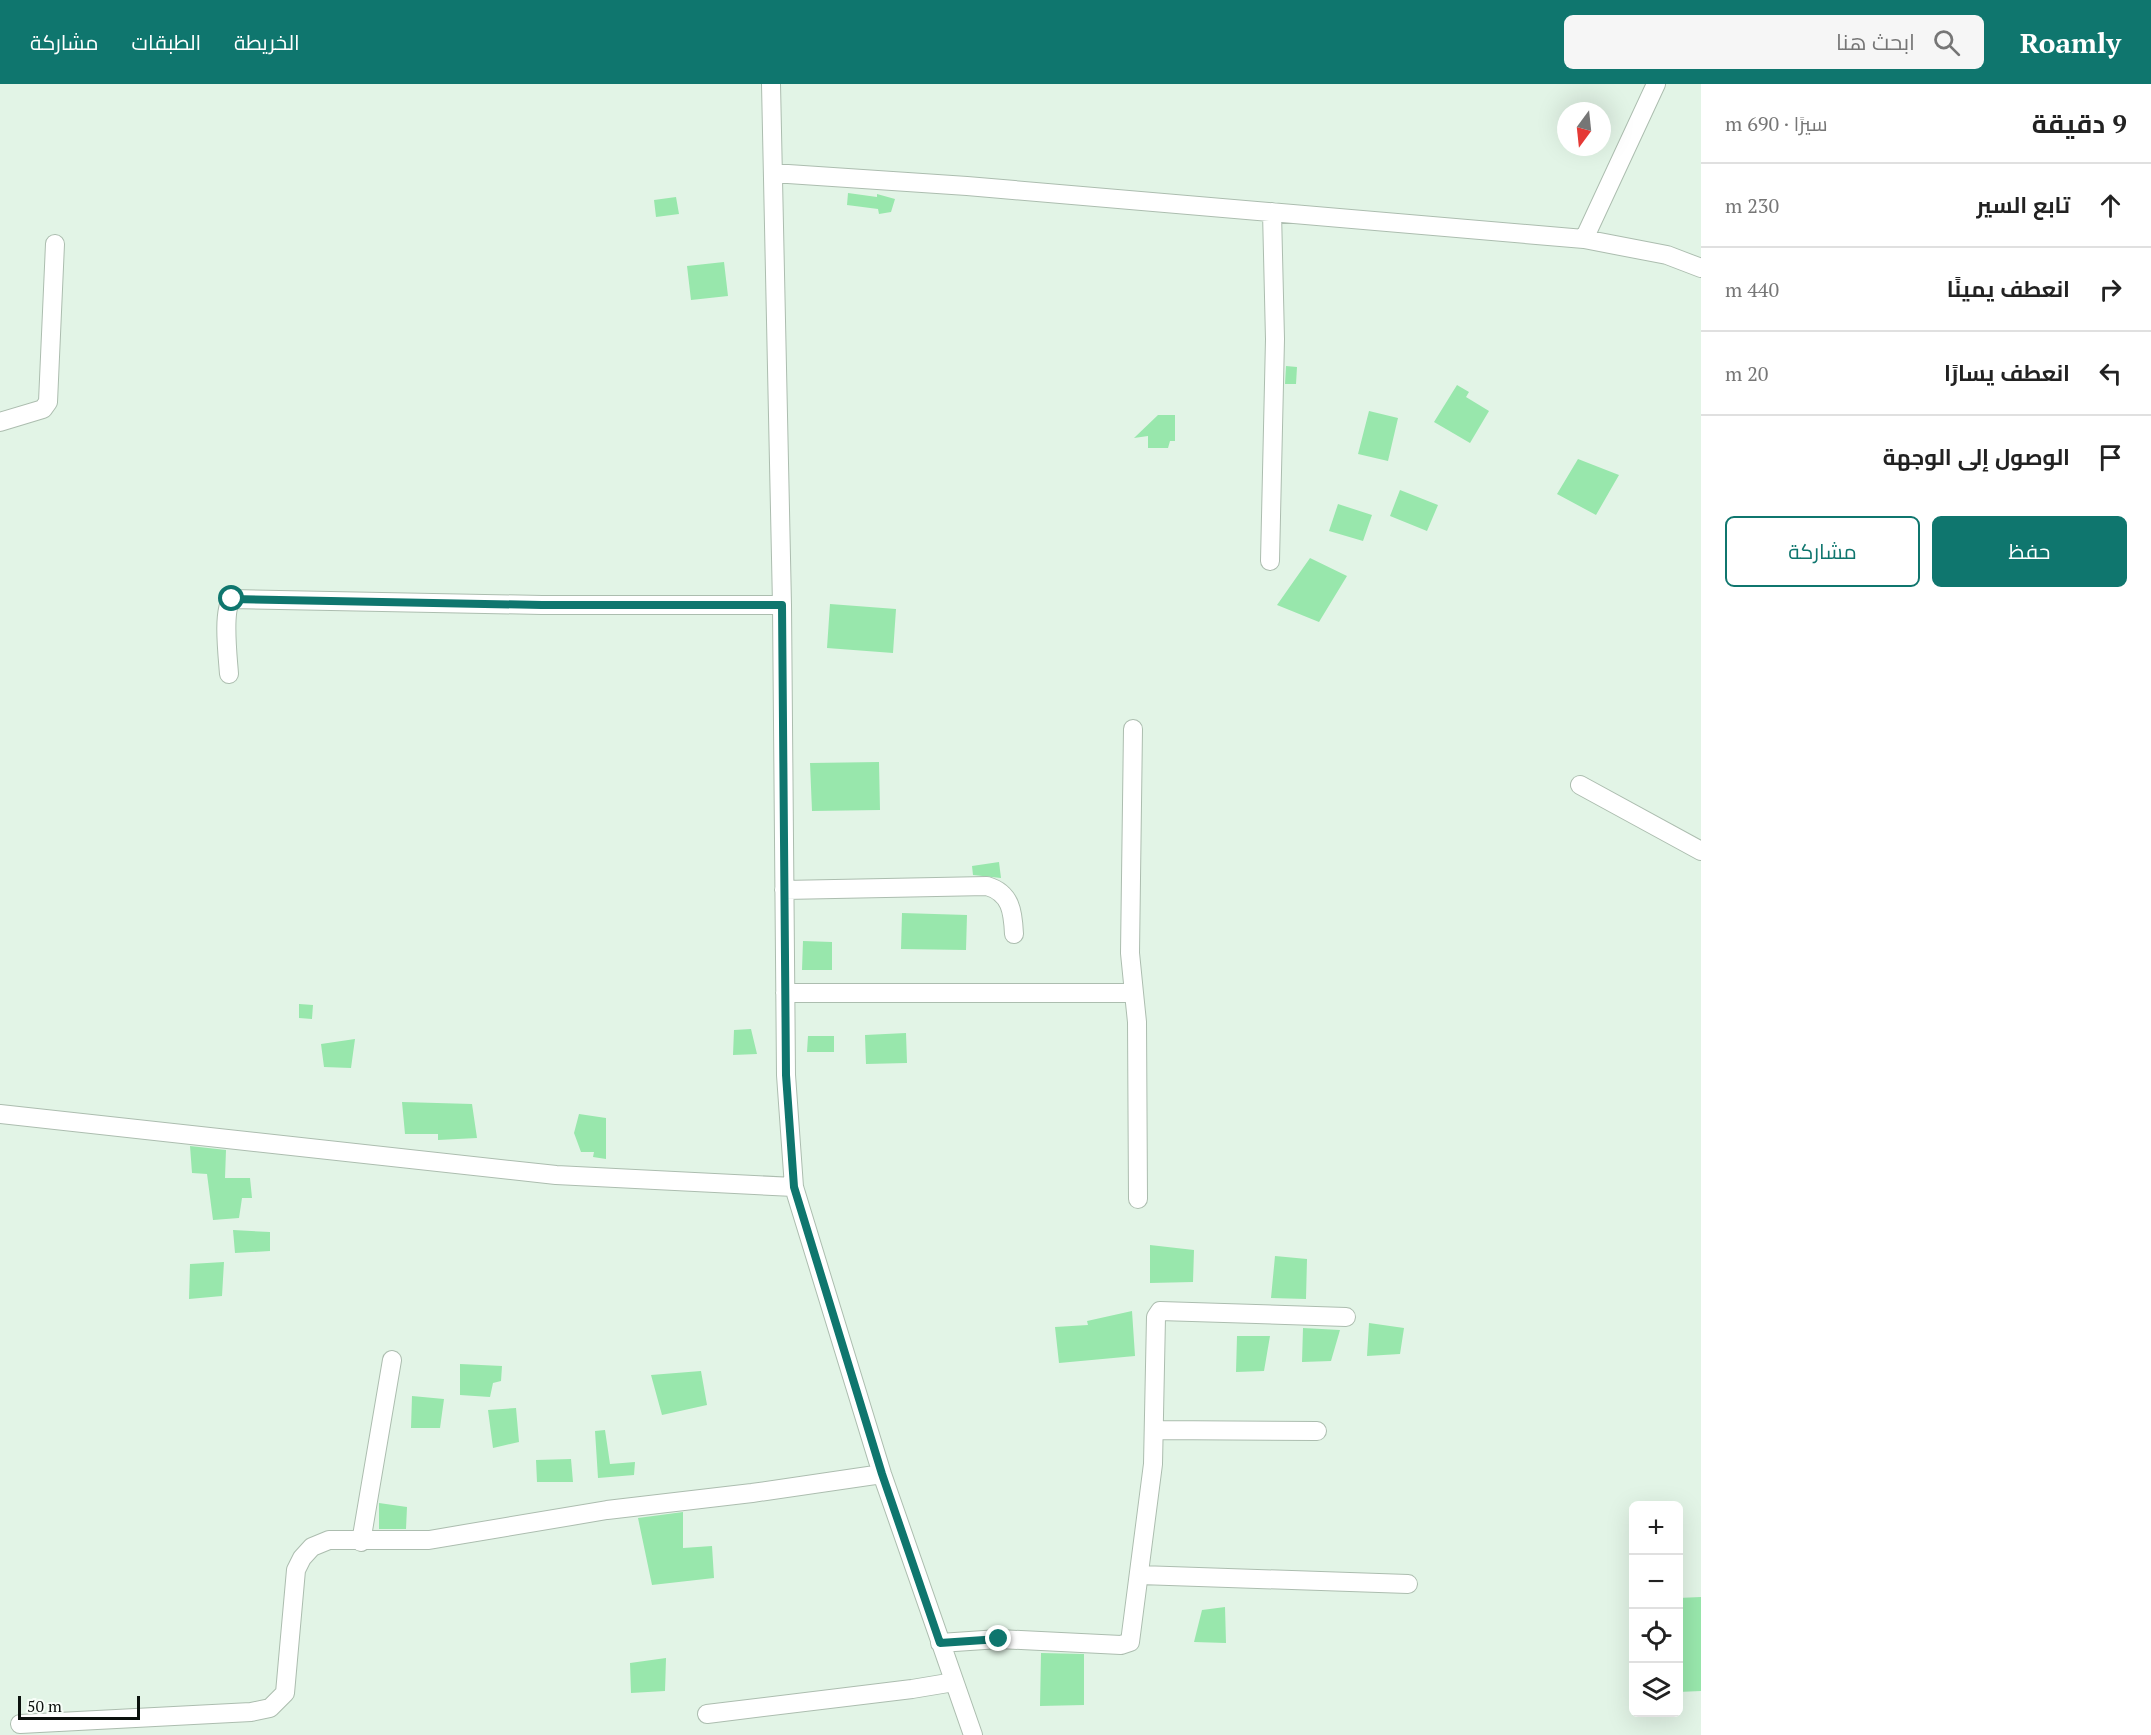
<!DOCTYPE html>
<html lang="ar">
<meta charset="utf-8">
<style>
body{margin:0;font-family:"PT Serif",Cairo,serif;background:#f6f6f6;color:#222;direction:rtl}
.controls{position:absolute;right:18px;bottom:18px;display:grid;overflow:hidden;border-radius:9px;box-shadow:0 6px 24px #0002}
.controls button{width:54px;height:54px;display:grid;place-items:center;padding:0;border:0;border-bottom:2px solid #e0e0e0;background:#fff;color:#222;font:30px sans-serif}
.compass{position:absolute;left:1557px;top:18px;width:54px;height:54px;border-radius:50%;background:#fff;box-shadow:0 6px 24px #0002;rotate:195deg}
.scale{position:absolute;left:18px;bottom:15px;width:122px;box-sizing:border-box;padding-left:6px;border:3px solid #0b110d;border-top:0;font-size:16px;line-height:21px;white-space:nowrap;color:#0b110d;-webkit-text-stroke:4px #f7fef8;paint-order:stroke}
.stop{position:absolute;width:18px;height:18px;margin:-14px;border:4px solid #0f766e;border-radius:50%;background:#fff}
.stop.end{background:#0f766e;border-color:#fff;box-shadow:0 2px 6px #0008}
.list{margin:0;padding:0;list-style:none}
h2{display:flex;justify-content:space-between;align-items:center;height:78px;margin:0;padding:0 24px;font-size:26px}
h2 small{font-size:20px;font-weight:400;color:#767676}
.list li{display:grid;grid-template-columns:39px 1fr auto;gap:18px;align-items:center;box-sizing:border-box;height:84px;padding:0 24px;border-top:2px solid #e0e0e0}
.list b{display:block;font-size:22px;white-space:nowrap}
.list em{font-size:20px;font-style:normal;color:#767676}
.actions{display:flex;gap:12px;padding:18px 24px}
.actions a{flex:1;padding:14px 0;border:2px solid #0f766e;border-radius:9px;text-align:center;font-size:21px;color:#0f766e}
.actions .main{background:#0f766e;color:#fff}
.icon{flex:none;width:33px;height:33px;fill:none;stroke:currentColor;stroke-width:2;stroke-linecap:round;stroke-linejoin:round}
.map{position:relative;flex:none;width:1701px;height:1651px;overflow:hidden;direction:ltr}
header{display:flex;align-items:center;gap:36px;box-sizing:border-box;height:84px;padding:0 30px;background:#0f766e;color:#fff}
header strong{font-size:28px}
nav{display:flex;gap:33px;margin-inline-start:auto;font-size:21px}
.search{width:420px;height:54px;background:#f6f6f6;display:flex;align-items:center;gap:15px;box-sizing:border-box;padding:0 21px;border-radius:9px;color:#767676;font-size:22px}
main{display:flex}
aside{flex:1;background:#fff}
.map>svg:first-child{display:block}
.building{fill:#98e7ac}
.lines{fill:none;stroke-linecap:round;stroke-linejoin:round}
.minor-casing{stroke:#acbdaf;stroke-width:20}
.minor{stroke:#fff;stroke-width:18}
.route{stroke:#0f766e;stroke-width:8}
</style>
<header>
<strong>Roamly</strong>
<div class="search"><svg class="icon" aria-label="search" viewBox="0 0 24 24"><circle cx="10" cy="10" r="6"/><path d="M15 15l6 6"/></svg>ابحث هنا</div>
<nav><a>الخريطة</a><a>الطبقات</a><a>مشاركة</a></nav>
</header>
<main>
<aside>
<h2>9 دقيقة<small>سيرًا · 690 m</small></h2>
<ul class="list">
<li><svg class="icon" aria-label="ahead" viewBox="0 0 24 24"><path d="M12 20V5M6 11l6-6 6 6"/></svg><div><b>تابع السير</b></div><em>230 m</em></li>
<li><svg class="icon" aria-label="right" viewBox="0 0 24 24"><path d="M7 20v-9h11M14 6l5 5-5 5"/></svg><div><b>انعطف يمينًا</b></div><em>440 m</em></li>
<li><svg class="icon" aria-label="left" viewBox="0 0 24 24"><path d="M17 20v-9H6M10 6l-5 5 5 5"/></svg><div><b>انعطف يسارًا</b></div><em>20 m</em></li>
<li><svg class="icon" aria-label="arrive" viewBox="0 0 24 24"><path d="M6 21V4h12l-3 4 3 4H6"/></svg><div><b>الوصول إلى الوجهة</b></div></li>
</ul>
<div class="actions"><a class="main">حفظ</a><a>مشاركة</a></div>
</aside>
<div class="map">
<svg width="1701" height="1651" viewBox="0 0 1701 1651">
<rect width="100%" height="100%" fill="#e2f4e6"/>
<path class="building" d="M848,109L877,113V110L895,115L891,128L879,130L878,125L847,121Z
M676,113L679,130L656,133L654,116Z
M724,178L728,212L691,216L687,182Z
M1286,282L1297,283L1296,300H1285Z
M1457,301L1469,308L1466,313L1489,327L1470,359L1434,338Z
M1369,327L1398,334L1388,377L1358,370Z
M1158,331H1175V357H1170L1168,364H1148V352L1134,354Z
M1578,375L1619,391L1596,431L1557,410Z
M1400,406L1438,421L1427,447L1390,432Z
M1338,420L1372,431L1363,457L1329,447Z
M1310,474L1347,492L1319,538L1277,521Z
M830,520L896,525L893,569L827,564Z
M879,678L880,726L812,727L810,679Z
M999,778L1001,794L973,791L972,782Z
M902,829L967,831L966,866L901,865Z
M803,857L832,858V886H802Z
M299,920L313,921L312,935L299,934Z
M751,945L757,970L733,971L734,946Z
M906,949L907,979L866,980L865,951Z
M808,952H834V968H807Z
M355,955L351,984L324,983L321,960Z
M402,1018L472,1020L477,1054L438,1056V1050H405Z
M579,1030L606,1034V1075L593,1073L594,1068H581L574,1049Z
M190,1062L226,1066L225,1094H250L252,1114H242L239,1134L213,1136L207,1090L192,1089Z
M233,1146L270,1148V1167L235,1169Z
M1150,1161L1194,1166L1193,1198L1150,1199Z
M1275,1172L1307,1175L1306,1215L1271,1214Z
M224,1178L222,1212L189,1215L190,1180Z
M1132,1227L1135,1272L1059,1279L1055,1243L1088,1241L1087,1237Z
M1369,1239L1404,1244L1400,1270L1367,1272Z
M1303,1244L1340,1246L1331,1277L1302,1278Z
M1237,1252H1270L1264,1287L1236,1288Z
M460,1280L502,1282L501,1297L493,1299L490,1313L460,1311Z
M701,1287L707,1321L662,1331L651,1291Z
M412,1312L444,1315L440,1344H411Z
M516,1324L519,1358L493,1364L488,1326Z
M605,1346L610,1380L635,1378L634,1391L598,1394L595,1347Z
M571,1375L573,1398H537L536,1376Z
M379,1419L407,1423L406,1445H379Z
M683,1428V1464L712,1462L714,1494L652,1501L638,1434Z
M1701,1513V1607L1678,1608V1514Z
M1225,1523L1226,1559L1194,1558L1202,1526Z
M1041,1569L1084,1570V1621L1040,1622Z
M666,1574L665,1607L631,1609L630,1579Z"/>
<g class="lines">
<defs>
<path id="minor" d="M771,0L782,521L786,991L794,1103L882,1390L973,1651
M773,89L967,102L1584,155L1667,171L1701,184
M1584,155L1656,0
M0,338L43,325L48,318L55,160
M1270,477L1275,255L1272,128
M229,590C228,574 222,527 232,515L542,521H782
M1133,645L1130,869L1134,909
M1580,701L1701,767
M784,806L987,802C1011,809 1013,828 1014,850
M785,909H1134L1137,938L1138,1115
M0,1030L556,1091L794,1103
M1154,1346L1317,1347
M361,1458L392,1276
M1140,1491L1408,1500
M940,1559L999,1555L1121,1561L1130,1558L1153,1380L1156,1233L1160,1227L1346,1233
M707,1630L912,1605L954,1598
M20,1640L251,1628L270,1624L285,1609L296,1486L302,1474L312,1463L329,1456H429L607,1426L752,1409L882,1390"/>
</defs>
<use href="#minor" class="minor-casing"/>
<use href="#minor" class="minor"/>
</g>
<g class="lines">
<path class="route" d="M232,515L542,521H782L786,991L794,1103L882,1390L940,1559L999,1555"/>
</g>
</svg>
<div class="controls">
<button>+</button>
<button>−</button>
<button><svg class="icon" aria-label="locate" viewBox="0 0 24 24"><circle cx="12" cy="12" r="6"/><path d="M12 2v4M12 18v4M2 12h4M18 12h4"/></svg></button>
<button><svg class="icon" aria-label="layers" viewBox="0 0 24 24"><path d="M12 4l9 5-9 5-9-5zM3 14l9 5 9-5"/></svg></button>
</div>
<svg class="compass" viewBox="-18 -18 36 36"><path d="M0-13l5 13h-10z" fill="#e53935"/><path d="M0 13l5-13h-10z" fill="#767676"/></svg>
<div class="scale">50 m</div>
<div class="stop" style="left:232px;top:515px"></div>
<div class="stop end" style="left:999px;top:1555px"></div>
</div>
</main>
